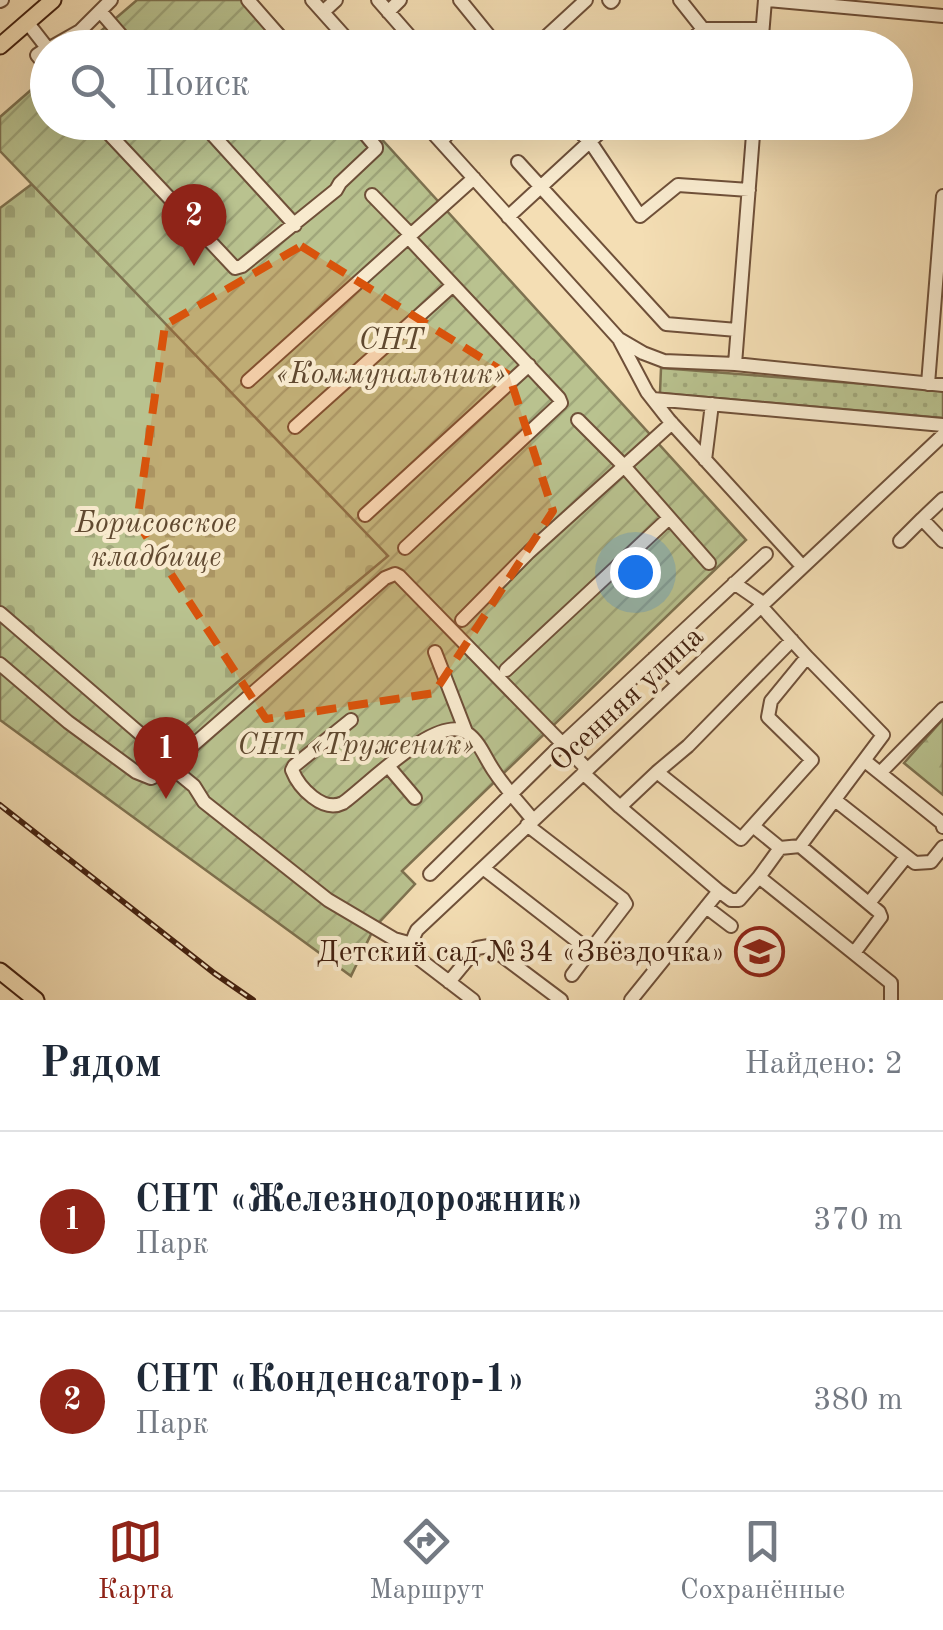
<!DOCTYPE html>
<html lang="ru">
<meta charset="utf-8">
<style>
body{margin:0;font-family:"Old Standard TT",serif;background:#f6f6f7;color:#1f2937}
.you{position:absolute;left:635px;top:572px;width:35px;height:35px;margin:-25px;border:8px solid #fff;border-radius:50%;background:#1a73e8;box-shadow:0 0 0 15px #1a73e833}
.badge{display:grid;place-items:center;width:65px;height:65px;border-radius:50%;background:#8f2418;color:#fff;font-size:32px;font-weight:700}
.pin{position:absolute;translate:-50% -82px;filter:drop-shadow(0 2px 5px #0008)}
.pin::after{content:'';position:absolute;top:52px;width:35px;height:30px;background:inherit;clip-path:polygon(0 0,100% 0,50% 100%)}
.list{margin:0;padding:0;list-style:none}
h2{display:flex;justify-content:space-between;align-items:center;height:130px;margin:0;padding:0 40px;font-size:42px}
h2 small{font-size:32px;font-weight:400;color:#747a83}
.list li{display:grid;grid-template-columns:65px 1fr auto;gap:30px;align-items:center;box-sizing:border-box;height:180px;padding:0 40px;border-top:2px solid #e0e1e3}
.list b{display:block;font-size:38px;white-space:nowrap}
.list p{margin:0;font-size:32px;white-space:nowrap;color:#747a83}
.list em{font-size:32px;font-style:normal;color:#747a83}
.icon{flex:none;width:55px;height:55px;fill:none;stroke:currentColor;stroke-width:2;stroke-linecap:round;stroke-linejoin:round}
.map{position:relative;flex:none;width:943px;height:1000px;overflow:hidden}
.search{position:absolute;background:#fff;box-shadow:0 10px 40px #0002;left:30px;right:30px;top:30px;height:110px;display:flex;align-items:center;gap:25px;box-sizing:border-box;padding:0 35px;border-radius:55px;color:#747a83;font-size:38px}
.sheet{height:490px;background:#fff}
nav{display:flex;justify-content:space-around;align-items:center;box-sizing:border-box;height:140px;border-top:2px solid #e0e1e3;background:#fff;font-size:28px;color:#747a83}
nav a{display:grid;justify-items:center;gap:5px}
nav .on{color:#8f2418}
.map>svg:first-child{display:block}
.grass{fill:url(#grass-dots);stroke:#7e7250;stroke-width:2.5}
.forest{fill:url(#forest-firs);stroke:#7e7250;stroke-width:2.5}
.cemetery{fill:url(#cemetery-stones);stroke:#7e7250;stroke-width:2.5}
.garden{fill:url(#garden-furrows);stroke:#7e7250;stroke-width:2.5}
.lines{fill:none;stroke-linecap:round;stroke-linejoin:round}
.minor-casing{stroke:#6f5039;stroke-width:16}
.major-casing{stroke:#432110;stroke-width:19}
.minor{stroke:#f8eace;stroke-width:12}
.major{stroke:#f4deb4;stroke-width:15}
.rail-casing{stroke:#432110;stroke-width:6}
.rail{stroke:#f8eace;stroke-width:2.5;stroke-dasharray:8;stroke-linecap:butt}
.marked{fill:#d8530c;fill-opacity:0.2;stroke:#d8530c;stroke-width:8;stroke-dasharray:20 12;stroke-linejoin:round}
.labels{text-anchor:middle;stroke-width:8;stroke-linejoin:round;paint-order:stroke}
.park-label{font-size:30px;font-style:italic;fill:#604930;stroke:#f8eace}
.street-label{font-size:30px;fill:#432110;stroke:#f8eace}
.poi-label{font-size:30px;fill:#432110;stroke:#f8eace;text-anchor:end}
</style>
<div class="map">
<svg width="943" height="1000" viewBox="0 0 943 1000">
<defs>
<pattern id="grass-dots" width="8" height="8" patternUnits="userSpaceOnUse" patternTransform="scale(2.5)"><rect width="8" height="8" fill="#b9c28f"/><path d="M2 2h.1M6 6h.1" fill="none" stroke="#a0a67a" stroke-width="1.8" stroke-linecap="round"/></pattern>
<pattern id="forest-firs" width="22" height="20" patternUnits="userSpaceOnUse" patternTransform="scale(2.5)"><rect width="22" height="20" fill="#b9c28f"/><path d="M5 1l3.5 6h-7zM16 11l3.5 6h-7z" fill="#a0a67a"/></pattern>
<pattern id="cemetery-stones" width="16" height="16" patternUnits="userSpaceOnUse" patternTransform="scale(2.5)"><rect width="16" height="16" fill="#b9c28f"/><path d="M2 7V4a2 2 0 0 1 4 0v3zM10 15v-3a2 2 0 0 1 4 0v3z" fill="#a0a67a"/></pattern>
<pattern id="garden-furrows" width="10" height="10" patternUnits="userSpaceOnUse" patternTransform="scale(2.5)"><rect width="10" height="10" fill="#b9c28f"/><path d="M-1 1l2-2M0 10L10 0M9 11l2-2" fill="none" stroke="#a0a67a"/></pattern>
</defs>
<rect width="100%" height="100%" fill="#f4deb4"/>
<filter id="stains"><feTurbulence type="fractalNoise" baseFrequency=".002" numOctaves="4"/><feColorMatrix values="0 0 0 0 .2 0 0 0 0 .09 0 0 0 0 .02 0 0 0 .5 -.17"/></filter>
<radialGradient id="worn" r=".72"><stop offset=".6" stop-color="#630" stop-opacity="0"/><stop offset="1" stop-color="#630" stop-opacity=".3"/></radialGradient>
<path class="grass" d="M661,368L943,390V418L660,393Z"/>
<path class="forest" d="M943,719V795L904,763Z"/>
<path class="cemetery" d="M32,184L389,556L159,748L0,610V208Z"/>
<path class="garden" d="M137,0H256L299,47L81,48Z
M47,76L48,122L367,123L746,540L402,871L415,884L374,928L351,976L0,720V610L160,747L388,556L0,151V117Z"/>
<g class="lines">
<defs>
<path id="minor" d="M248,0L290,48
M312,0L355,48
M378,0L420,48
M460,0L499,48
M609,0L611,2L613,0
M680,0L703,29H762
M768,0L943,16
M0,1L2,0
M100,11L132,48
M323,12L336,0
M388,12L400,0
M27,22L48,49
M50,48L80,31L111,0
M534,48L586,0
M684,48L703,29
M761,48L765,0
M46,49L37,55L48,68
M98,122L235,268L242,266L336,190L340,183L376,149V147L355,122
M201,122L295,225
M423,122L619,339L643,353L664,361L735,364L943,385
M570,122L591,143L640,216L678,185L749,190
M441,142L457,122
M518,162L666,324L737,330
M372,195L411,235
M508,217L611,122
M620,341L647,392L669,420L802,566
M735,364L754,122
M248,381L474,178
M928,384L943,196
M653,399L943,425
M578,420L624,466L709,563
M295,427L453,285
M705,460L712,404
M943,499L922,519L943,541
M365,515L529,365
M900,541L922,519
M405,548L561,403L559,398L408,237
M734,583L763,603
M0,613L166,756L172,768
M462,620L529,552L672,423
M435,652L466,732
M654,658L678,683
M0,664L68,722L136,772L151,778L172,768L194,786L204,802L328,900L394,939L412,944
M506,670L669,518
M351,720L294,766L292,770C299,788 323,813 343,803C366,787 438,712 467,733C480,742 485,758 494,771C505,788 520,804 533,820
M192,746L385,578L395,574L399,576L587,769
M865,761L942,823L943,827
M388,766L415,798
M657,772L688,746L792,640
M583,773L620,807L719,891L631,1000
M880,773L943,709
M835,800L915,863L931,862L943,847
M620,807L657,772L741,839L812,760L768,717L771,701L807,657L760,605
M753,826L780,848L759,877L891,983V1000
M800,846L879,912L881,917L854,953
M780,848L800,846L883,735L807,657
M483,868L590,951L626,904L623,899L527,825
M430,874L562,744L766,554
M719,891L731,900H739L759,877
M869,903L906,857
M706,907L731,926
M572,975L590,951
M449,982L477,948L489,946L561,1000
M473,1000L418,958C411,947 411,941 417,930L943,435"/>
<path id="major" d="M0,46L53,0
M0,971L36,1000"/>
</defs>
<use href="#minor" class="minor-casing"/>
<use href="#major" class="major-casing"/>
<use href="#minor" class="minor"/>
<use href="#major" class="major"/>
<defs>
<path id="rail" d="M0,805L214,973L253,1000"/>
</defs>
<use href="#rail" class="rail-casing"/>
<use href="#rail" class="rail"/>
</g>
<path class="marked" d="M301,246L509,375L553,511L434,693L266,719L137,522L165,325Z"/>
<defs>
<symbol id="school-ring" viewBox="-11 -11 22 22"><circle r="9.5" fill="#f8eace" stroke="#8f2418" stroke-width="1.5"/><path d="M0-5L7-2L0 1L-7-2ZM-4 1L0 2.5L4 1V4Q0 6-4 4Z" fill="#8f2418"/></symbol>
</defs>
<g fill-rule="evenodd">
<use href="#school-ring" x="732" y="924" width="55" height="55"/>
</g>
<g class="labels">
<g class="park-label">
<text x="391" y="349">СНТ<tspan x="391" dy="34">«Коммунальник»</tspan></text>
<text x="156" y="532">Борисовское<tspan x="156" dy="34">кладбище</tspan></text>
<text x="356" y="754">СНТ «Труженик»</text>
</g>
<g class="street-label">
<text transform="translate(626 698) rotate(-43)" y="10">Осенняя улица</text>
</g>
<g class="poi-label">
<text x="725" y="961">Детский сад №34 «Звёздочка»</text>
</g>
</g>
<rect width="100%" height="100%" filter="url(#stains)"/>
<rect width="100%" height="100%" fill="url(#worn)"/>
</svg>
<div class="you"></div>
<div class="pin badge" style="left:166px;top:799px">1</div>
<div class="pin badge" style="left:194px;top:266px">2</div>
<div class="search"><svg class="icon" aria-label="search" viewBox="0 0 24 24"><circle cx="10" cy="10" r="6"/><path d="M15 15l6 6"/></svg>Поиск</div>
</div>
<section class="sheet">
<h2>Рядом<small>Найдено: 2</small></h2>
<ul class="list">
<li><span class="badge">1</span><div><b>СНТ «Железнодорожник»</b><p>Парк</p></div><em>370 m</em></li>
<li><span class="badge">2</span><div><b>СНТ «Конденсатор-1»</b><p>Парк</p></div><em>380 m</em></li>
</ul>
</section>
<nav>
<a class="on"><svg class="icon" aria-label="map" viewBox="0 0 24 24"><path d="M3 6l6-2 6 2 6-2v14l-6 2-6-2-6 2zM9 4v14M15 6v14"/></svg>Карта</a>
<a><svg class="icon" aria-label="directions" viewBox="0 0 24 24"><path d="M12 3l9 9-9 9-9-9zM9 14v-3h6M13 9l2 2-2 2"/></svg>Маршрут</a>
<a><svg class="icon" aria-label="saved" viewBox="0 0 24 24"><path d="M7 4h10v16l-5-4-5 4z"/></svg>Сохранённые</a>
</nav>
